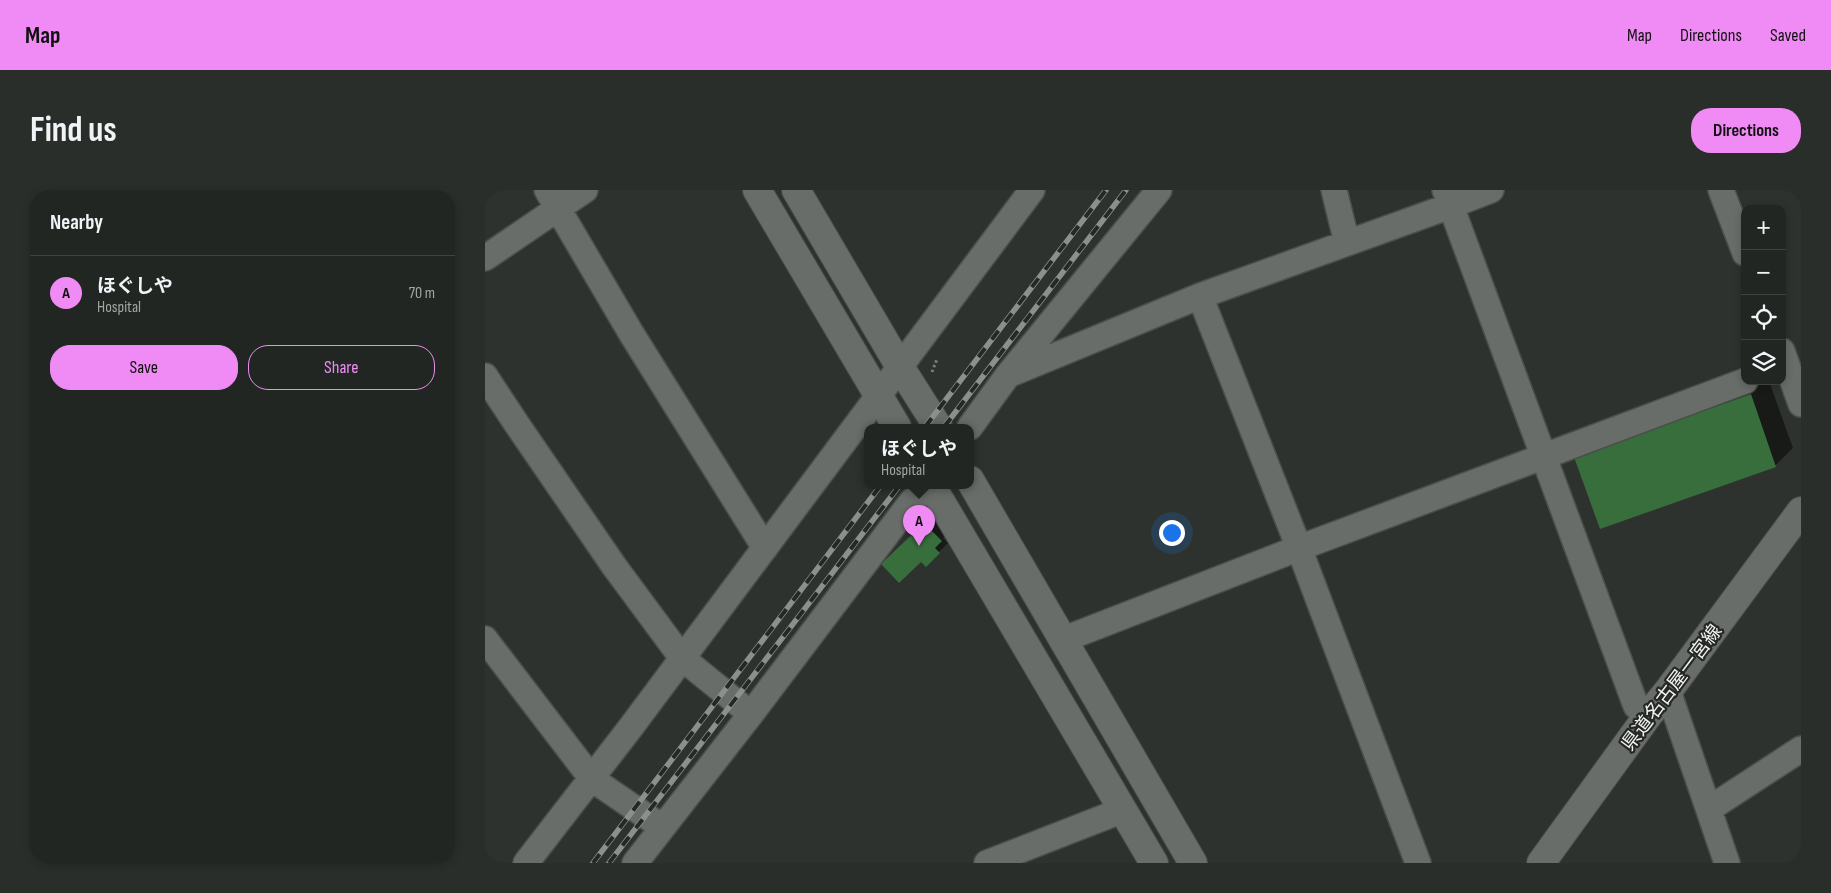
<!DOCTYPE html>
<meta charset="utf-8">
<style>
body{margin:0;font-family:"Sofia Sans Condensed","Noto Sans JP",sans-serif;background:#2a2e2a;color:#f1f3f6}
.controls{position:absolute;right:15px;top:15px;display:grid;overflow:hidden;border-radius:10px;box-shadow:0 2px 8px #0003}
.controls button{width:45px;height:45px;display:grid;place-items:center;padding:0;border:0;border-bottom:1px solid #3f4340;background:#222622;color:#f1f3f6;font:25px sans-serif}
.you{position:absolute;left:686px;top:342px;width:18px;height:18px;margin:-12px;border:4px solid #fff;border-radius:50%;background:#1a73e8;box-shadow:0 0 0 8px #1a73e833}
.badge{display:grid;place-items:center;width:32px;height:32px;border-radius:50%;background:#f08bf5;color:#111;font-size:16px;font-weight:700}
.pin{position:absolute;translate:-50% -41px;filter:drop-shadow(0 1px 2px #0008)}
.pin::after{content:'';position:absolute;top:26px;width:18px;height:15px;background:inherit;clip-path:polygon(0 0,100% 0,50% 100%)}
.popup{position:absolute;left:379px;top:234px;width:110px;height:65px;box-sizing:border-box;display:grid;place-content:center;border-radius:10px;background:#222622;filter:drop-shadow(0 1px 4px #0005);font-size:16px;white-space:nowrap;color:#a2a5a5}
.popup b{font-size:19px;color:#f1f3f6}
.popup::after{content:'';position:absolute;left:50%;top:100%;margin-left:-10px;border:10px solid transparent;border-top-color:#222622}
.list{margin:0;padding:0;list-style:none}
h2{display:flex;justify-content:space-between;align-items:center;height:65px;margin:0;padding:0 20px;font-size:21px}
h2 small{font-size:16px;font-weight:400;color:#a2a5a5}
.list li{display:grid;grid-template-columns:32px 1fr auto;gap:15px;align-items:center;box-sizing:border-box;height:75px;padding:0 20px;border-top:1px solid #3f4340}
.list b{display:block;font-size:19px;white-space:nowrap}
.list p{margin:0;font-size:16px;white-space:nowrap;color:#a2a5a5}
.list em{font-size:16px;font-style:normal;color:#a2a5a5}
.actions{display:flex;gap:10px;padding:15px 20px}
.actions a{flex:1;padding:11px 0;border:1px solid #f08bf5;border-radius:20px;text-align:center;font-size:18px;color:#f08bf5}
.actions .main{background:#f08bf5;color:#111}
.icon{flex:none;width:28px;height:28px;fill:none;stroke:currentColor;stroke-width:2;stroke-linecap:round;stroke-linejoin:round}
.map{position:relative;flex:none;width:1316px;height:673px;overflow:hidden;border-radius:20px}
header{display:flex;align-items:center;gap:30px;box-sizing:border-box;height:70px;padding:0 25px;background:#f08bf5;color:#111}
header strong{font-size:24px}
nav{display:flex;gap:28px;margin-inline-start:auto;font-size:18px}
.intro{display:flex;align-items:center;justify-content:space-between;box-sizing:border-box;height:120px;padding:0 30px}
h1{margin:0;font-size:35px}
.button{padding:12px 22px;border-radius:20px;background:#f08bf5;color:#111;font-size:18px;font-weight:700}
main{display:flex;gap:30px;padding:0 30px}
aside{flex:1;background:#222622;border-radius:20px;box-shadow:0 2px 8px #0003}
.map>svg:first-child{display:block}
.shadow{fill:#0007}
.building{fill:#386d3c}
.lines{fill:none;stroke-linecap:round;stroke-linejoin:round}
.street-casing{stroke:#4b4e4b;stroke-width:28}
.secondary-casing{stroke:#4b4e4b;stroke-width:30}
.path{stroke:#797c79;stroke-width:3;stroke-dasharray:2.5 2.5;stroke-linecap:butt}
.street{stroke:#696d69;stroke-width:25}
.secondary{stroke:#696d69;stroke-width:28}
.rail-casing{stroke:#8c8f8c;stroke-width:5.5}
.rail{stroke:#252825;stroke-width:4;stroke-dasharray:11;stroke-linecap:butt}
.labels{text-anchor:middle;stroke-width:4.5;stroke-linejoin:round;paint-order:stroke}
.street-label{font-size:19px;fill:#f1f3f1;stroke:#252825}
</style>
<header>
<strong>Map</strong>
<nav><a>Map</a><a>Directions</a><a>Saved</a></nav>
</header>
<div class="intro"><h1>Find us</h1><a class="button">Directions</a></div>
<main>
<aside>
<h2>Nearby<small></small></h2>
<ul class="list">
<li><span class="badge">A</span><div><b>ほぐしや</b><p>Hospital</p></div><em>70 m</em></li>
</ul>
<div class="actions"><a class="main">Save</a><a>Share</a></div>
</aside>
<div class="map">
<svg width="1316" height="673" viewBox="0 0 1316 673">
<rect width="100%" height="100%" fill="#2e322e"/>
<path class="shadow" d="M1274,191H1284L1308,258L1291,275L1116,338L1108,250Z
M449,324L465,341L458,348L463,353L441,375L436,370L398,374Z"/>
<path class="building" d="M1266,204L1291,277L1115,339L1089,267Z
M439,333L457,351L450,358L455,363L441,377L436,372L414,393L396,374Z"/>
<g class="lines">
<defs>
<path id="street" d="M62,0L146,143L280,358
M849,0L862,53
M960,0L1151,516L1164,524
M1236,0L1260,63
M0,68L100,0
M715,106L814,358L933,673
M1297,161L1316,214
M523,185L715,106L965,16L1006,0
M0,186L33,236L129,376L197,468L266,524
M485,237L523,185L674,0
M0,449L107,589L177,637
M577,450L814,358L1260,191
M1183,501L1242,673
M1224,619L1316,559
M41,673L146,537L547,0
M150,673L266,524L427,311L447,296
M502,673L638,620"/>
<path id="secondary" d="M272,0L412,237
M311,0L415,177L453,237
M485,290L708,673
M446,295L669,673
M1056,673L1164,524L1183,501L1316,321"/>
</defs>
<use href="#street" class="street-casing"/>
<use href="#secondary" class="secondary-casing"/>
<path class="path" d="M447,182L452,169"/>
<use href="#street" class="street"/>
<use href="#secondary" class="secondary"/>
<defs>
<path id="rail" d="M440,237L621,0
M459,237L641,0
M108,673L396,295
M124,673L415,295"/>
</defs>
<use href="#rail" class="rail-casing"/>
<use href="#rail" class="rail"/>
</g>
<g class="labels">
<g class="street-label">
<text transform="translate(1186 497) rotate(-53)" y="7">県道名古屋一宮線</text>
</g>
</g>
</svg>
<div class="controls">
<button>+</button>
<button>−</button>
<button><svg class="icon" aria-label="locate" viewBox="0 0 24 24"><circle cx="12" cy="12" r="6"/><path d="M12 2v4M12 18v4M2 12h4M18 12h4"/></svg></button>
<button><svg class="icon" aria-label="layers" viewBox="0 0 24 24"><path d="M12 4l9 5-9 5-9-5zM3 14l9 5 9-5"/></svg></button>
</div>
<div class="you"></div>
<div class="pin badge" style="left:434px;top:356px">A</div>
<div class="popup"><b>ほぐしや</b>Hospital</div>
</div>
</main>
